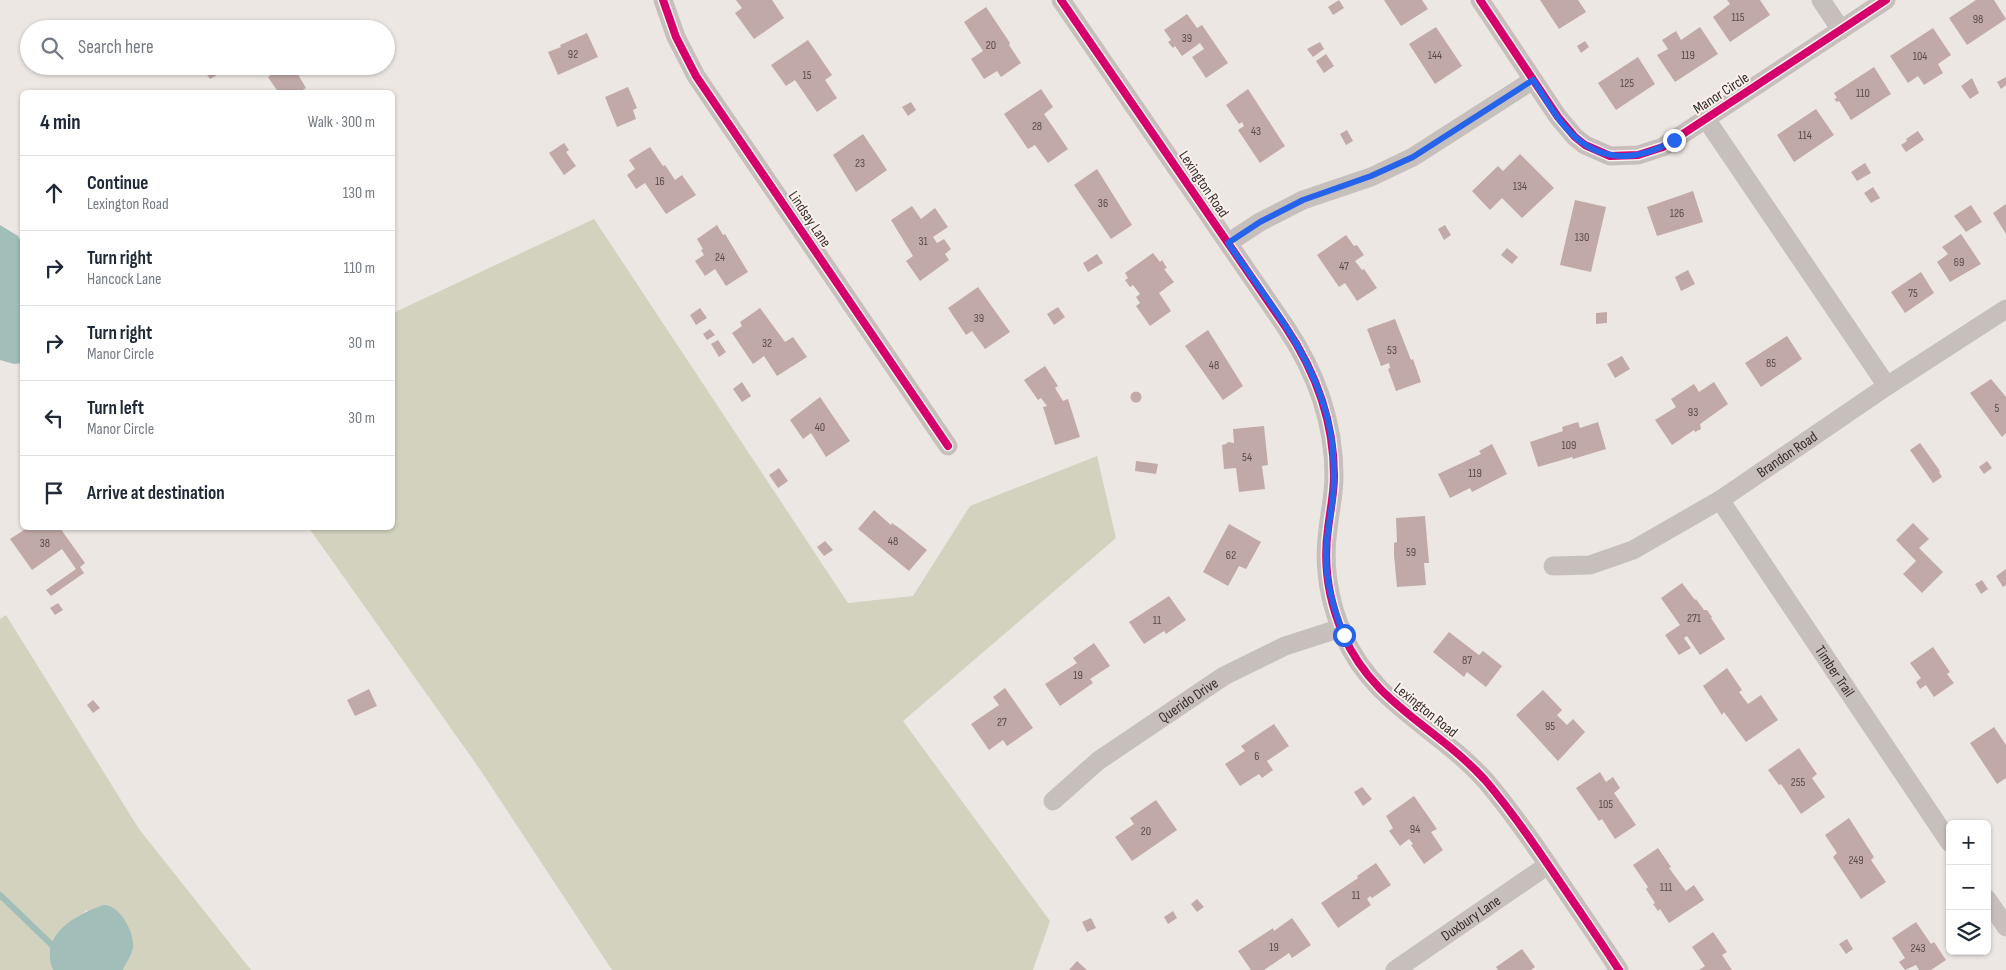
<!DOCTYPE html>
<meta charset="utf-8">
<style>
body{margin:0;font-family:"Sofia Sans Condensed",sans-serif;background:#f2f2f3;color:#1f2937}
.controls{position:absolute;right:15px;bottom:15px;display:grid;overflow:hidden;border-radius:8px;box-shadow:0 1px 4px #0004}
.controls button{width:45px;height:45px;display:grid;place-items:center;padding:0;border:0;border-bottom:1px solid #e0e1e3;background:#fff;color:#1f2937;font:25px sans-serif}
.stop{position:absolute;width:15px;height:15px;margin:-11px;border:4px solid #2563eb;border-radius:50%;background:#fff}
.stop.end{background:#2563eb;border-color:#fff;box-shadow:0 1px 5px #0008}
.list{margin:0;padding:0;list-style:none}
h2{display:flex;justify-content:space-between;align-items:center;height:65px;margin:0;padding:0 20px;font-size:21px}
h2 small{font-size:16px;font-weight:400;color:#747a83}
.list li{display:grid;grid-template-columns:32px 1fr auto;gap:15px;align-items:center;box-sizing:border-box;height:75px;padding:0 20px;border-top:1px solid #e0e1e3}
.list b{display:block;font-size:19px;white-space:nowrap}
.list p{margin:0;font-size:16px;white-space:nowrap;color:#747a83}
.list em{font-size:16px;font-style:normal;color:#747a83}
.icon{flex:none;width:28px;height:28px;fill:none;stroke:currentColor;stroke-width:2;stroke-linecap:round;stroke-linejoin:round}
.map{position:relative;flex:none;width:2006px;height:970px;overflow:hidden}
.search{position:absolute;background:#fff;box-shadow:0 1px 4px #0004;left:20px;top:20px;width:375px;height:55px;display:flex;align-items:center;gap:12px;box-sizing:border-box;padding:0 18px;border-radius:28px;color:#747a83;font-size:19px}
.panel{position:absolute;background:#fff;box-shadow:0 1px 4px #0004;left:20px;top:90px;width:375px;height:440px;border-radius:8px}
.map>svg:first-child{display:block}
.green{fill:#d2d2be}
.water{fill:#a1beb9}
.lines{fill:none;stroke-linecap:round;stroke-linejoin:round}
.stream{stroke:#a1beb9;stroke-width:6}
.building{fill:#c0a9a6}
.street{stroke:#c7bfbc;stroke-width:19}
.cycleway-casing{stroke:#f9f1ec;stroke-width:11}
.cycleway{stroke:#d6006c;stroke-width:8}
.route{stroke:#2563eb;stroke-width:6}
.labels{text-anchor:middle;stroke-width:4;stroke-linejoin:round;paint-order:stroke}
.number-label{font-size:12px;fill:#5a4b49}
.street-label{font-size:15px;fill:#382c2a;stroke:#f9f1ec}
</style>
<div class="map">
<svg width="2006" height="970" viewBox="0 0 2006 970">
<rect width="100%" height="100%" fill="#ede7e3"/>
<path class="green" d="M594,219L848,603L913,596L970,506L1097,456L1116,538L903,721L1050,921L1033,970H612L479,768L309,528H392L393,313Z
M6,615L139,829L251,970H123L133,951L87,910C65,926 40,938 53,970H0V619Z"/>
<path class="water" d="M0,225L18,236L22,244V363L14,364L0,360Z
M104,905C120,905 135,933 133,948C132,955 126,963 123,970H53C38,935 76,914 104,905Z"/>
<g class="lines">
<path class="stream" d="M0,895L51,944L55,950"/>
</g>
<path class="building" d="M736,0H772L784,18L754,39L735,13L742,8Z
M1339,0L1344,8L1333,15L1328,7Z
M1384,0H1422L1428,9L1401,26Z
M1540,0H1578L1586,12L1559,29Z
M1727,0H1760L1770,15L1730,42L1713,17L1730,4Z
M1976,0H1994L2006,19L1967,45L1949,18Z
M986,7L1010,43L1009,45L1021,63L1001,77L997,71L984,79L971,59L983,51L964,22Z
M1187,14L1197,28L1202,25L1228,63L1206,78L1192,57L1204,49L1200,43L1182,56L1175,46L1173,48L1172,47L1168,42L1171,40L1164,30Z
M208,21L212,29H195Z
M1436,27L1462,66L1435,84L1409,44Z
M1700,27L1718,54L1675,82L1657,55L1668,49L1662,40L1676,31L1681,40Z
M1933,28L1951,55L1938,64L1943,73L1924,85L1918,76L1908,83L1890,56Z
M587,33L598,57L558,75L548,52L561,47L560,45Z
M808,40L832,75L825,80L837,98L817,112L795,80L786,86L771,65Z
M1585,41L1589,47L1581,53L1577,46Z
M1320,42L1324,49L1313,57L1307,49Z
M1326,54L1334,66L1324,73L1316,61Z
M1638,57L1655,84L1616,110L1598,83Z
M201,66H222L224,71L210,79Z
M285,66H293L306,88L299,92H278L268,77Z
M1874,67L1891,94L1851,120L1839,101L1837,102L1834,99L1837,98L1834,93Z
M2006,77V85L2001,89L1997,82Z
M1972,78L1979,93L1970,99L1961,86Z
M628,87L637,108L633,110L636,119L617,127L605,97Z
M1041,89L1053,107L1044,114L1068,149L1048,163L1035,145L1028,149L1004,114Z
M1248,89L1285,146L1260,163L1238,130L1244,126L1242,122L1239,124L1226,105Z
M911,102L916,110L908,116L902,107Z
M1816,109L1834,135L1794,162L1777,135Z
M1347,130L1353,141L1346,145L1340,134Z
M1918,131L1924,140L1906,152L1901,145L1907,141L1906,139Z
M863,134L887,170L856,192L833,155Z
M564,143L569,150L566,152L576,166L564,175L549,153Z
M650,147L663,166L665,165L675,180L682,175L696,195L666,214L645,183L636,189L627,175L635,169L629,160Z
M1520,154L1554,188L1522,218L1502,198L1490,210L1472,191L1498,166L1503,171Z
M1865,163L1871,173L1857,181L1851,172Z
M1097,169L1132,225L1111,239L1074,185Z
M1873,187L1880,198L1871,203L1864,193Z
M1693,191L1703,222L1657,236L1647,207Z
M1575,200L1606,207L1591,272L1560,265Z
M2006,204V234L1993,213Z
M1971,205L1982,222L1966,232L1954,216Z
M912,206L921,219L935,208L948,227L933,237L937,243L944,239L951,249L945,254L949,260L920,281L906,261L913,256L891,220Z
M717,225L723,235L725,234L748,272L726,286L715,269L705,276L695,261L704,255L701,250L703,249L697,239Z
M1445,225L1451,235L1444,240L1438,229Z
M1961,234L1981,264L1950,282L1937,262L1948,254L1942,247Z
M1346,235L1354,246L1357,245L1364,255L1355,261L1362,270L1364,269L1377,288L1357,301L1345,283L1339,287L1317,255Z
M1507,248L1518,257L1512,264L1501,255Z
M1153,253L1160,262L1162,260L1167,268L1164,269L1174,282L1159,293L1171,311L1150,326L1136,306L1140,303L1136,297L1140,294L1133,285L1130,287L1125,280L1128,278L1125,273Z
M1097,254L1103,263L1088,272L1083,263Z
M1688,270L1695,284L1681,291L1675,277Z
M1921,272L1934,293L1905,313L1891,292Z
M978,287L1010,332L985,349L972,331L966,335L948,308Z
M1058,307L1065,317L1054,325L1047,314Z
M700,308L707,318L696,325L690,315Z
M760,308L785,342L793,337L807,357L777,376L764,356L753,364L732,333L742,326L740,322Z
M1607,312V323L1596,324V313Z
M1395,319L1411,360L1413,359L1421,382L1396,391L1388,369L1390,368L1389,363L1381,366L1367,329Z
M710,329L715,335L707,340L703,334Z
M1208,330L1243,386L1223,400L1185,346Z
M1787,336L1802,359L1761,387L1745,363Z
M718,340L726,352L719,357L711,344Z
M1622,356L1630,369L1615,378L1607,364Z
M1045,366L1058,386L1055,388L1063,401L1068,399L1080,437L1055,445L1043,407L1047,406L1041,398L1038,400L1024,380Z
M1991,379L2006,397V433L2002,437L1970,393Z
M742,382L751,396L742,402L733,389Z
M1714,382L1728,404L1700,424L1701,429L1695,432L1694,430L1672,445L1655,420L1676,407L1671,399L1694,384L1699,392Z
M1130.5 397a5.5 5.5 0 1 1 11 0a5.5 5.5 0 1 1-11 0Z
M820,397L850,441L826,457L811,433L803,439L790,420Z
M1578,422L1580,428L1598,422L1606,449L1573,459L1572,457L1538,467L1530,442L1563,431L1562,427Z
M1264,426L1268,465L1262,466L1265,489L1239,492L1236,468L1224,469L1222,445L1226,444L1228,442L1234,443L1233,429Z
M1920,443L1940,471L1939,472L1942,477L1933,483L1910,450Z
M1492,444L1507,474L1472,492L1470,488L1450,498L1438,474L1481,454L1479,451Z
M1136,461L1158,464L1156,474L1135,471Z
M1987,461L1992,468L1984,474L1979,467Z
M779,468L788,481L778,488L769,475Z
M874,510L891,525L892,523L902,530L927,550L909,571L858,529Z
M1425,516L1429,563H1424L1426,585L1397,587L1394,555V543L1397,542L1396,518Z
M1913,523L1929,539L1919,548L1943,572L1922,593L1903,574L1916,561L1896,540Z
M1229,524L1261,542L1246,569L1239,566L1228,586L1203,572Z
M27,528H60L85,563L80,567L84,573L51,596L46,590L76,569L62,549L32,570L10,539Z
M825,541L833,550L824,556L817,547Z
M2006,569V585L2003,587L1996,576Z
M1982,580L1988,589L1981,594L1975,584Z
M1682,583L1695,600L1696,599L1704,610H1707L1712,617L1711,618L1725,639L1700,655L1687,636L1684,638L1691,648L1679,655L1665,635L1680,625L1661,598Z
M1169,596L1186,620L1166,634L1164,631L1144,644L1129,622Z
M58,603L63,610L55,615L50,608Z
M1449,632L1479,655L1483,651L1502,666L1486,687L1467,672L1464,677L1433,652Z
M1094,643L1110,666L1090,679L1093,683L1060,706L1045,684L1077,663L1073,658Z
M1933,647L1950,672L1947,674L1954,683L1934,697L1926,685L1920,689L1916,682L1921,678L1910,663Z
M1727,668L1742,690L1739,692L1748,704L1761,695L1778,720L1746,742L1724,712L1722,715L1703,686Z
M1005,688L1033,728L1007,746L1003,740L989,750L971,724L999,705L993,697Z
M369,689L377,706L355,716L347,700Z
M1543,690L1562,710L1557,715L1567,725L1573,719L1585,732L1558,761L1516,715Z
M93,700L100,708L93,713L87,705Z
M1274,724L1289,746L1267,761L1273,770L1262,778L1259,774L1240,786L1225,764L1245,751L1241,746Z
M1994,727L2006,745V778L1997,784L1970,743Z
M1799,748L1817,774L1812,778L1825,797L1801,814L1781,784L1779,785L1768,770Z
M1600,772L1606,782L1613,777L1620,788L1614,793L1636,825L1615,839L1602,819L1599,821L1576,788Z
M1362,787L1372,799L1363,806L1354,792Z
M1414,796L1437,829L1431,832L1443,850L1424,864L1411,845L1413,844L1409,839L1400,846L1389,831L1393,828L1386,816Z
M1156,800L1177,830L1132,861L1115,837L1134,824L1130,818Z
M1849,818L1874,857L1871,860L1886,882L1861,899L1833,857L1837,853L1825,835Z
M1658,848L1671,867L1669,868L1686,891L1694,885L1704,900L1669,923L1660,909L1658,911L1653,904L1655,903L1646,889L1648,887L1633,865Z
M1376,863L1391,885L1372,898L1370,896L1367,899L1371,905L1338,928L1321,903L1358,878L1357,876Z
M1197,899L1204,907L1197,912L1191,904Z
M1173,911L1177,918L1168,924L1164,917Z
M1091,918L1096,928L1087,932L1082,922Z
M1292,918L1311,945L1292,958L1289,953L1264,970H1251L1238,951L1273,928L1274,931Z
M1916,922L1931,944L1934,942L1946,960L1931,970H1919L1916,965L1905,970L1899,962L1905,958L1892,938Z
M1713,932L1727,952L1722,955L1732,970H1699L1705,966L1692,947Z
M1847,939L1853,949L1846,954L1839,944Z
M1522,949L1535,967L1531,970H1498L1496,967Z
M1077,961L1087,970H1069Z"/>
<g class="lines">
<g class="street">
<path d="M663,0L676,37L696,76L948,446"/>
<path d="M1061,0L1285,326C1316,372 1334,420 1334,476C1334,494 1330,511 1328,529C1323,564 1329,601 1343,634C1373,704 1436,726 1485,780C1509,808 1530,838 1551,869C1574,903 1597,936 1619,970"/>
<path d="M1480,0L1558,117L1575,137L1585,145L1610,156L1638,155L1663,147L1886,0"/>
<path d="M1821,0L1841,30"/>
<path d="M1706,119L1887,386"/>
<path d="M1228,243L1260,222L1303,200L1371,177L1413,157L1533,80"/>
<path id="s1" d="M1720,500L1950,843"/>
<path id="s2" d="M1553,566L1590,565L1633,550L1720,500L1887,386L2006,309"/>
<path id="s3" d="M1053,801L1098,761L1224,676L1285,646L1341,628"/>
<path d="M1987,899L2006,927"/>
<path id="s4" d="M1395,970L1548,865"/>
</g>
<defs>
<path id="cycleway" d="M663,0L676,37L696,76L948,446
M1061,0L1285,326C1316,372 1334,420 1334,476C1334,494 1330,511 1328,529C1323,564 1329,601 1343,634C1373,704 1436,726 1485,780C1509,808 1530,838 1551,869C1574,903 1597,936 1619,970
M1480,0L1558,117L1575,137L1585,145L1610,156L1638,155L1663,147L1886,0"/>
</defs>
<use href="#cycleway" class="cycleway-casing"/>
<use href="#cycleway" class="cycleway"/>
</g>
<g class="lines">
<path class="route" d="M1344,635C1333,608 1325,579 1326,550C1327,534 1330,520 1332,504C1335,487 1334,469 1333,451C1326,370 1272,307 1228,243L1260,222L1303,200L1371,176L1413,157L1533,80C1544,96 1553,114 1566,128C1597,163 1636,163 1674,140"/>
</g>
<g class="labels">
<g class="number-label">
<text x="1738" y="21">115</text>
<text x="1978" y="23">98</text>
<text x="1187" y="42">39</text>
<text x="991" y="49">20</text>
<text x="573" y="58">92</text>
<text x="1435" y="59">144</text>
<text x="1688" y="59">119</text>
<text x="1920" y="60">104</text>
<text x="807" y="79">15</text>
<text x="1627" y="87">125</text>
<text x="1863" y="97">110</text>
<text x="1037" y="130">28</text>
<text x="1256" y="135">43</text>
<text x="1805" y="139">114</text>
<text x="860" y="167">23</text>
<text x="660" y="185">16</text>
<text x="1520" y="190">134</text>
<text x="1103" y="207">36</text>
<text x="1677" y="217">126</text>
<text x="1582" y="241">130</text>
<text x="923" y="245">31</text>
<text x="720" y="261">24</text>
<text x="1959" y="266">69</text>
<text x="1344" y="270">47</text>
<text x="1913" y="297">75</text>
<text x="979" y="322">39</text>
<text x="767" y="347">32</text>
<text x="1392" y="354">53</text>
<text x="1771" y="367">85</text>
<text x="1214" y="369">48</text>
<text x="1997" y="412">5</text>
<text x="1693" y="416">93</text>
<text x="820" y="431">40</text>
<text x="1569" y="449">109</text>
<text x="1247" y="461">54</text>
<text x="1475" y="477">119</text>
<text x="893" y="545">48</text>
<text x="45" y="547">38</text>
<text x="1411" y="556">59</text>
<text x="1231" y="559">62</text>
<text x="1694" y="622">271</text>
<text x="1157" y="624">11</text>
<text x="1467" y="664">87</text>
<text x="1078" y="679">19</text>
<text x="1002" y="726">27</text>
<text x="1550" y="730">95</text>
<text x="1257" y="760">6</text>
<text x="1798" y="786">255</text>
<text x="1606" y="808">105</text>
<text x="1415" y="833">94</text>
<text x="1146" y="835">20</text>
<text x="1856" y="864">249</text>
<text x="1666" y="891">111</text>
<text x="1356" y="899">11</text>
<text x="1274" y="951">19</text>
<text x="1918" y="952">243</text>
</g>
<g class="street-label">
<text transform="translate(1721 93) rotate(-33)" y="5">Manor Circle</text>
<text transform="translate(1204 184) rotate(56)" y="5">Lexington Road</text>
<text transform="translate(810 219) rotate(56)" y="5">Lindsay Lane</text>
<text dy="5" stroke="none"><textPath href="#s2" startOffset="264">Brandon Road</textPath></text>
<text dy="5" stroke="none"><textPath href="#s1" startOffset="206">Timber Trail</textPath></text>
<text dy="5" stroke="none"><textPath href="#s3" startOffset="169">Querido Drive</textPath></text>
<text transform="translate(1426 710) rotate(39)" y="5">Lexington Road</text>
<text dy="5" stroke="none"><textPath href="#s4" startOffset="92">Duxbury Lane</textPath></text>
</g>
</g>
</svg>
<div class="controls">
<button>+</button>
<button>−</button>
<button><svg class="icon" aria-label="layers" viewBox="0 0 24 24"><path d="M12 4l9 5-9 5-9-5zM3 14l9 5 9-5"/></svg></button>
</div>
<div class="stop" style="left:1344px;top:635px"></div>
<div class="stop end" style="left:1674px;top:140px"></div>
<div class="search"><svg class="icon" aria-label="search" viewBox="0 0 24 24"><circle cx="10" cy="10" r="6"/><path d="M15 15l6 6"/></svg>Search here</div>
<section class="panel">
<h2>4 min<small>Walk · 300 m</small></h2>
<ul class="list">
<li><svg class="icon" aria-label="ahead" viewBox="0 0 24 24"><path d="M12 20V5M6 11l6-6 6 6"/></svg><div><b>Continue</b><p>Lexington Road</p></div><em>130 m</em></li>
<li><svg class="icon" aria-label="right" viewBox="0 0 24 24"><path d="M7 20v-9h11M14 6l5 5-5 5"/></svg><div><b>Turn right</b><p>Hancock Lane</p></div><em>110 m</em></li>
<li><svg class="icon" aria-label="right" viewBox="0 0 24 24"><path d="M7 20v-9h11M14 6l5 5-5 5"/></svg><div><b>Turn right</b><p>Manor Circle</p></div><em>30 m</em></li>
<li><svg class="icon" aria-label="left" viewBox="0 0 24 24"><path d="M17 20v-9H6M10 6l-5 5 5 5"/></svg><div><b>Turn left</b><p>Manor Circle</p></div><em>30 m</em></li>
<li><svg class="icon" aria-label="arrive" viewBox="0 0 24 24"><path d="M6 21V4h12l-3 4 3 4H6"/></svg><div><b>Arrive at destination</b></div></li>
</ul>
</section>
</div>
